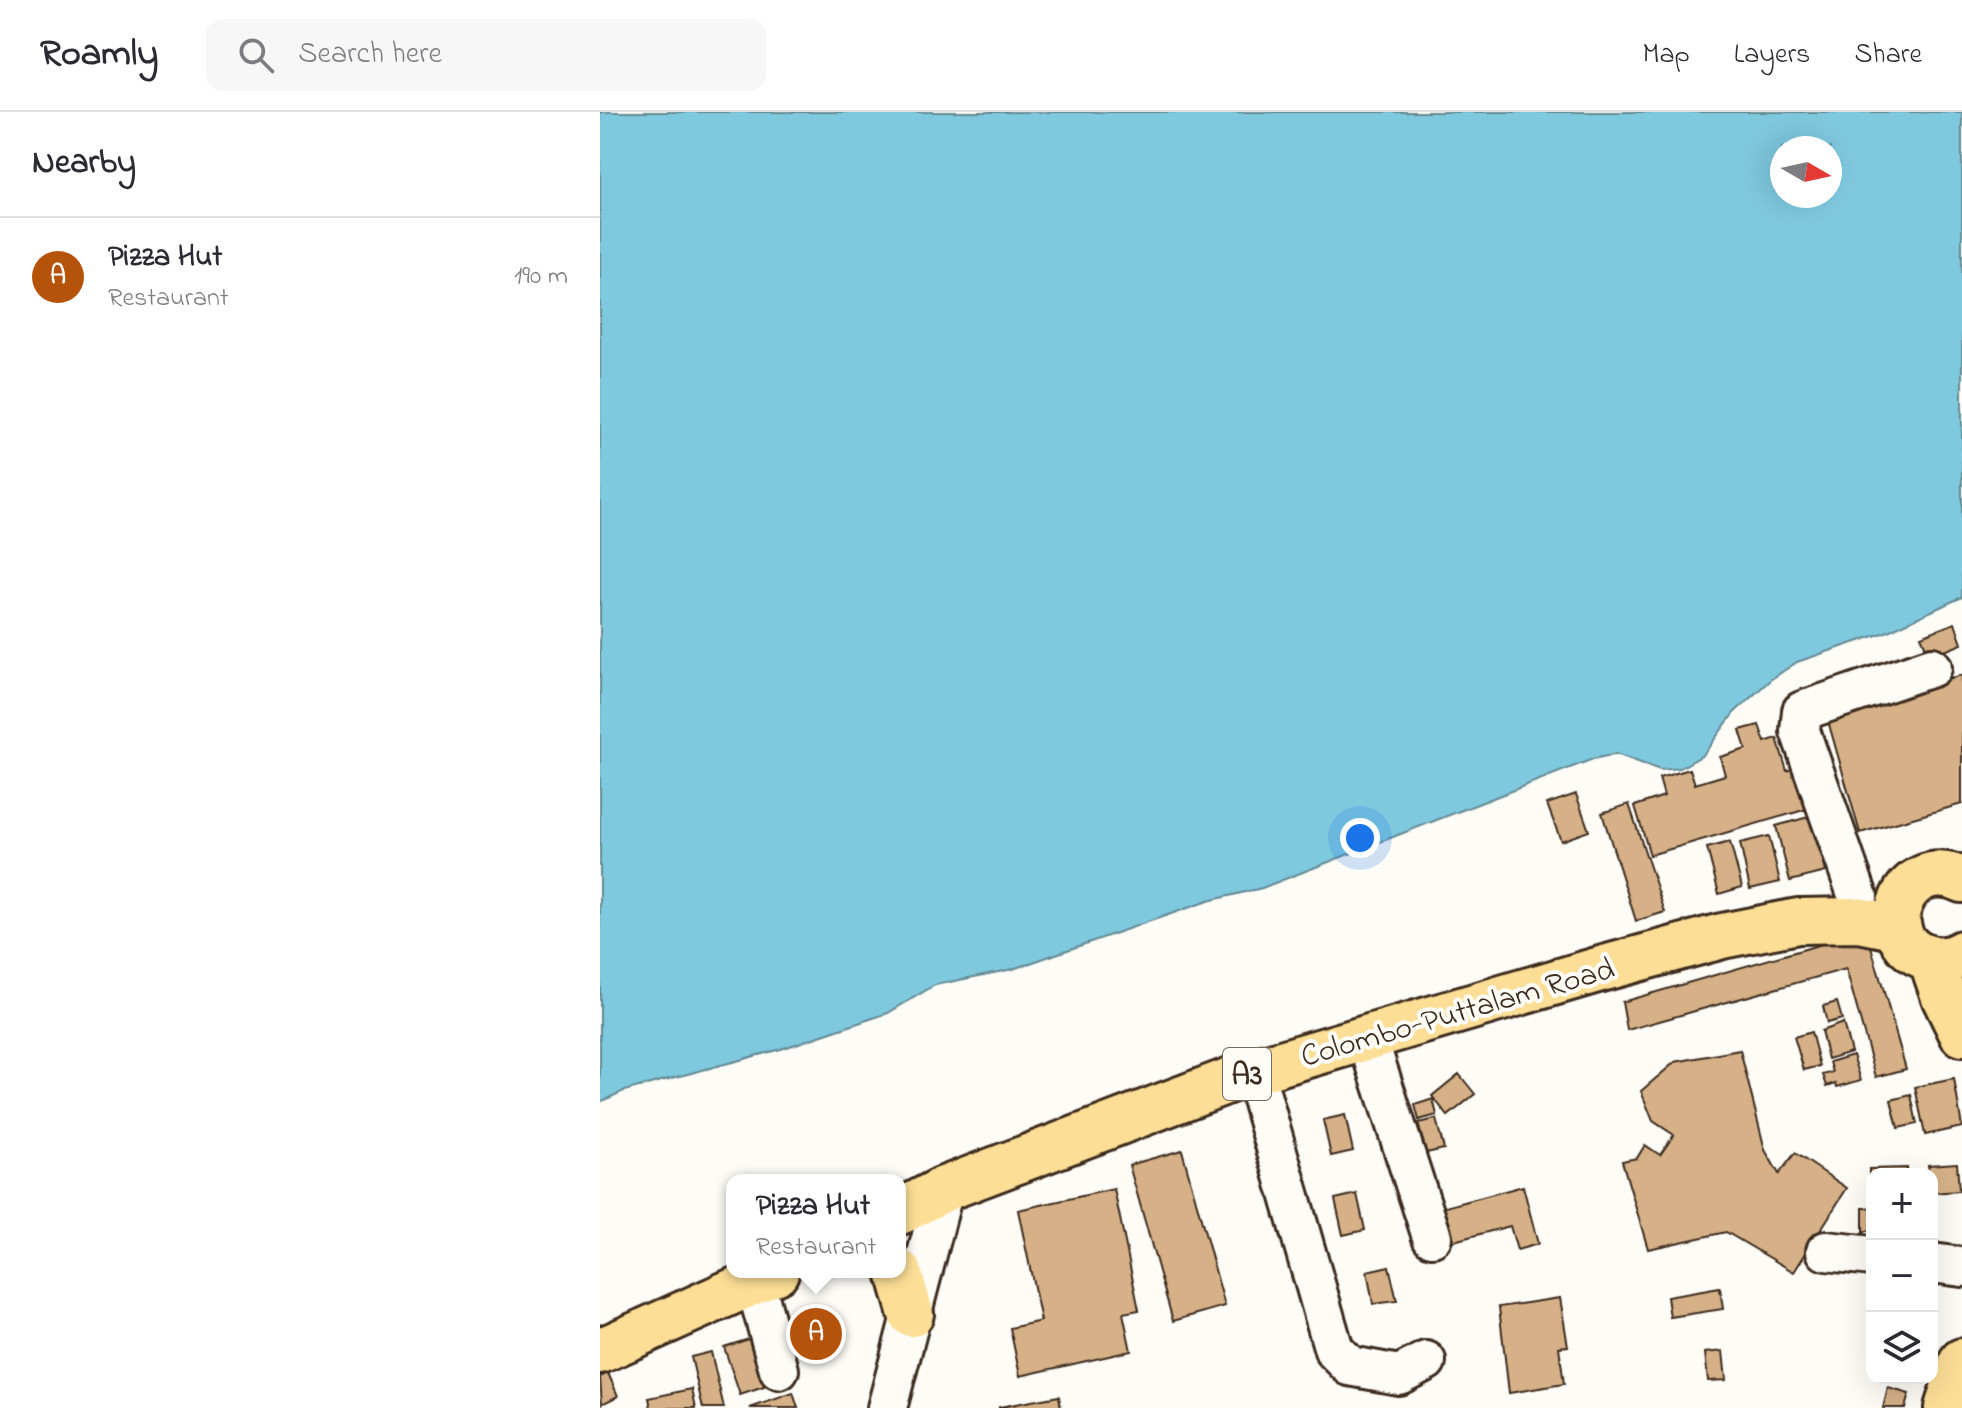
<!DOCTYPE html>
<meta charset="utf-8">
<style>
body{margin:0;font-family:"Indie Flower",sans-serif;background:#f7f7f7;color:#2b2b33}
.controls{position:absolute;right:24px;bottom:24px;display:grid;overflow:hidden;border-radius:16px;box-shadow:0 8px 32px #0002}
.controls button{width:72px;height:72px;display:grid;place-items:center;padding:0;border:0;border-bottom:2px solid #e1e1e2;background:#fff;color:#2b2b33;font:40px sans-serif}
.compass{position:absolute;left:1170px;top:24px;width:72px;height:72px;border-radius:50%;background:#fff;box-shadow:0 8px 32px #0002;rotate:99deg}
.you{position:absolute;left:760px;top:726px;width:28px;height:28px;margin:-20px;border:6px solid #fff;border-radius:50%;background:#1a73e8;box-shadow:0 0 0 12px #1a73e833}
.badge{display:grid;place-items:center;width:52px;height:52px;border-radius:50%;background:#b45309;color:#fff;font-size:26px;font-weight:700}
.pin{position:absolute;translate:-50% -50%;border:4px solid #fff;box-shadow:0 2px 8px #0006}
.popup{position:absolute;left:126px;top:1062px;width:180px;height:104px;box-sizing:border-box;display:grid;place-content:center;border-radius:16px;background:#fff;filter:drop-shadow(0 2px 6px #0005);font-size:26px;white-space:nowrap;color:#7c7c81}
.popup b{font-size:30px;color:#2b2b33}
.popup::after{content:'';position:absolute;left:50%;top:100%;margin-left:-16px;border:16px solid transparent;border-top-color:#fff}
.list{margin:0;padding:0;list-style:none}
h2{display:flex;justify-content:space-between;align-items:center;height:104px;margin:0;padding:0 32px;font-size:34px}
h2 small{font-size:26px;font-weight:400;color:#7c7c81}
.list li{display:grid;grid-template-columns:52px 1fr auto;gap:24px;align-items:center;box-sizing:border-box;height:120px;padding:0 32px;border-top:2px solid #e1e1e2}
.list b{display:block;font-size:30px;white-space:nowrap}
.list p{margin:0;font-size:26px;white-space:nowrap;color:#7c7c81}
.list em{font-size:26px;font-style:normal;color:#7c7c81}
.icon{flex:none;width:44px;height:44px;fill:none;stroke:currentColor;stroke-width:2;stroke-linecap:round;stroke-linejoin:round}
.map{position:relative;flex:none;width:1362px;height:1296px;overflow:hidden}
header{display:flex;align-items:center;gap:48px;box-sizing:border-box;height:112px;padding:0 40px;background:#fff;border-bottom:2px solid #e1e1e2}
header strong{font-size:38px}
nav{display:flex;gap:44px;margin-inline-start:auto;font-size:28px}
.search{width:560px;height:72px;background:#f7f7f7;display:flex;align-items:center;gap:20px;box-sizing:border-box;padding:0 28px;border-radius:16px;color:#7c7c81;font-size:30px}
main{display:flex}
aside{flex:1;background:#fff}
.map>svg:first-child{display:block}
.water{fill:#7fc9df;stroke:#648992;stroke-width:2;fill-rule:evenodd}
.building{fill:#d6b188;stroke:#3b2a1e;stroke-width:2}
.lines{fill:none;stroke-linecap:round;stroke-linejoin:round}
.minor-casing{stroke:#3b2a1e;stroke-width:44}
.highway-casing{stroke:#3b2a1e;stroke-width:50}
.minor{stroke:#fdfcf7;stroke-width:38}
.highway{stroke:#fcde96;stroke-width:44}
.labels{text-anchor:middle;stroke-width:8;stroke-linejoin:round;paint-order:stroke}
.shield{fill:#fdfcf7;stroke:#75695f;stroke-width:2}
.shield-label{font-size:30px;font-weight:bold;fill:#3b2a1e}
.street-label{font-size:32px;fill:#3b2a1e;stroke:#fdfcf7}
</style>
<header>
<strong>Roamly</strong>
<div class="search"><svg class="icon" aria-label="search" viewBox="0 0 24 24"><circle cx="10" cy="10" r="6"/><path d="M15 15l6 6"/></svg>Search here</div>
<nav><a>Map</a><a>Layers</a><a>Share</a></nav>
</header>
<main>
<aside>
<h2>Nearby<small></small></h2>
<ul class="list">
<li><span class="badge">A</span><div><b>Pizza Hut</b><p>Restaurant</p></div><em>190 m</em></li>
</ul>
</aside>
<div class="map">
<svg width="1362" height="1296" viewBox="0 0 1362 1296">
<rect width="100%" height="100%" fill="#fdfcf7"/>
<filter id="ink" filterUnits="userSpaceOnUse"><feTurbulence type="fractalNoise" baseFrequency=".0125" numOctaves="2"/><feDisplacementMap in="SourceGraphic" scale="16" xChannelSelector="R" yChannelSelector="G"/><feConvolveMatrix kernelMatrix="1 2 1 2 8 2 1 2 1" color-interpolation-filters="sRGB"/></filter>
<g filter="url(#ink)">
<path class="water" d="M0,0H1362V485L1286,520L1197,550L1170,568L1134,601L1103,643L1080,656L1060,658L1016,642L993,647L662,776L608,789L413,857L335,873L288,901L181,937L24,979L0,990ZM1182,36H1230V84H1182Z"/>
<path class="building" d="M1355,511L1362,532L1330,545L1321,524Z
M1362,563V692L1260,721L1226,602Z
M1159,613L1165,630L1177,626L1187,659L1202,654L1214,695L1050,743L1035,694L1064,684L1059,666L1090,657L1095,672L1125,663L1120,645L1146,637L1140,618Z
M976,682L989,719L961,729L947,692Z
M1029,692L1065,800L1036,809L1002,701Z
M1212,704L1226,760L1190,769L1176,714Z
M1169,724L1180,770L1150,777L1140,731Z
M1130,730L1142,775L1119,782L1107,736Z
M1246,825L1270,831L1306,957L1276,965L1246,857L1027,918L1022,890Z
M1237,890L1242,907L1227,911L1223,894Z
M1243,911L1251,940L1228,947L1221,919Z
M1211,920L1220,954L1204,958L1194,925Z
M1140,938L1165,1038L1179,1062L1195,1041L1247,1076L1194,1160L1126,1120L1048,1137L1022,1049L1037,1046L1045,1033L1060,1043L1074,1023L1053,1009L1041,979L1075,950Z
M1253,943L1261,968L1237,975L1236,971L1227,974L1223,963L1233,960L1230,950Z
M859,962L875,982L848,1004L832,984Z
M1354,967L1362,1015L1325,1023L1315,975Z
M1311,983L1317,1012L1298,1016L1291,988Z
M833,987L837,1003L819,1008L815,993Z
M745,1003L753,1039L731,1044L723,1008Z
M836,1007L844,1037L826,1041L818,1011Z
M582,1038L625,1194L573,1209L529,1053Z
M1357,1051L1359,1079L1332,1081L1328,1053Z
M1307,1056V1062H1272L1269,1078V1057Z
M923,1074L938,1132L917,1138L910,1114L850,1130L842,1096Z
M514,1077L539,1198L523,1201L531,1239L420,1264L410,1216L441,1209L418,1098Z
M757,1082L765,1118L743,1123L735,1087Z
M1263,1096H1272V1119H1263Z
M789,1154L797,1189L773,1192L767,1159Z
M1120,1176L1123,1197L1070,1205L1067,1185Z
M960,1186L968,1234L959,1235L964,1272L909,1281L899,1195Z
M149,1227L164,1275L140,1283L124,1235Z
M1123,1239L1126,1268L1108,1269L1105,1241Z
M111,1240L124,1296H103L91,1245Z
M8,1261L18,1284L2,1292L0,1265Z
M1288,1276L1309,1282L1305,1296H1283Z
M92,1277L96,1296H51L49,1286Z
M193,1281L198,1296H150Z
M459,1284L461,1296H399V1295Z"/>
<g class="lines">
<defs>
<path id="minor" d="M1258,785L1200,619L1202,599L1332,555
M767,924L832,1125
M654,959L734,1238L750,1254L799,1263L826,1249
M1226,1139L1272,1144
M1332,1151L1362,1155
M155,1170L179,1258
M287,1296L344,1077"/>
<path id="highway" d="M1362,768C1302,740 1271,827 1326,845C1339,849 1351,848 1362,841
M1331,847L1344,885L1362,922
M300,1100L344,1077L654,959L1004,856L1122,824L1198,809L1259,808L1299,816
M299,1160L311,1202
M0,1239L176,1160
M1347,1296L1362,1249"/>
</defs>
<use href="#minor" class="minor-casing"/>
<use href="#highway" class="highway-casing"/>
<use href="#minor" class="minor"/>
<use href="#highway" class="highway"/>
</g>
</g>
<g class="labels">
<rect class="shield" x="623" y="936" width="48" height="52" rx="6"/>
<g class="shield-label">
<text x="647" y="972">A3</text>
</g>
<g class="street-label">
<text transform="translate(857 899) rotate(-16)" y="11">Colombo-Puttalam Road</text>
</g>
</g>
</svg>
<div class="controls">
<button>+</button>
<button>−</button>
<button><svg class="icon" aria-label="layers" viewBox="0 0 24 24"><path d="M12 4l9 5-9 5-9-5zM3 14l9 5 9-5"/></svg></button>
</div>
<svg class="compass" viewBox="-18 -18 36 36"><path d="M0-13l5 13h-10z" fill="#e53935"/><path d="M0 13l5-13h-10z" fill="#7c7c81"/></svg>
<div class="you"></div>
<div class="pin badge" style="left:216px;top:1222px">A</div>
<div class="popup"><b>Pizza Hut</b>Restaurant</div>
</div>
</main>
